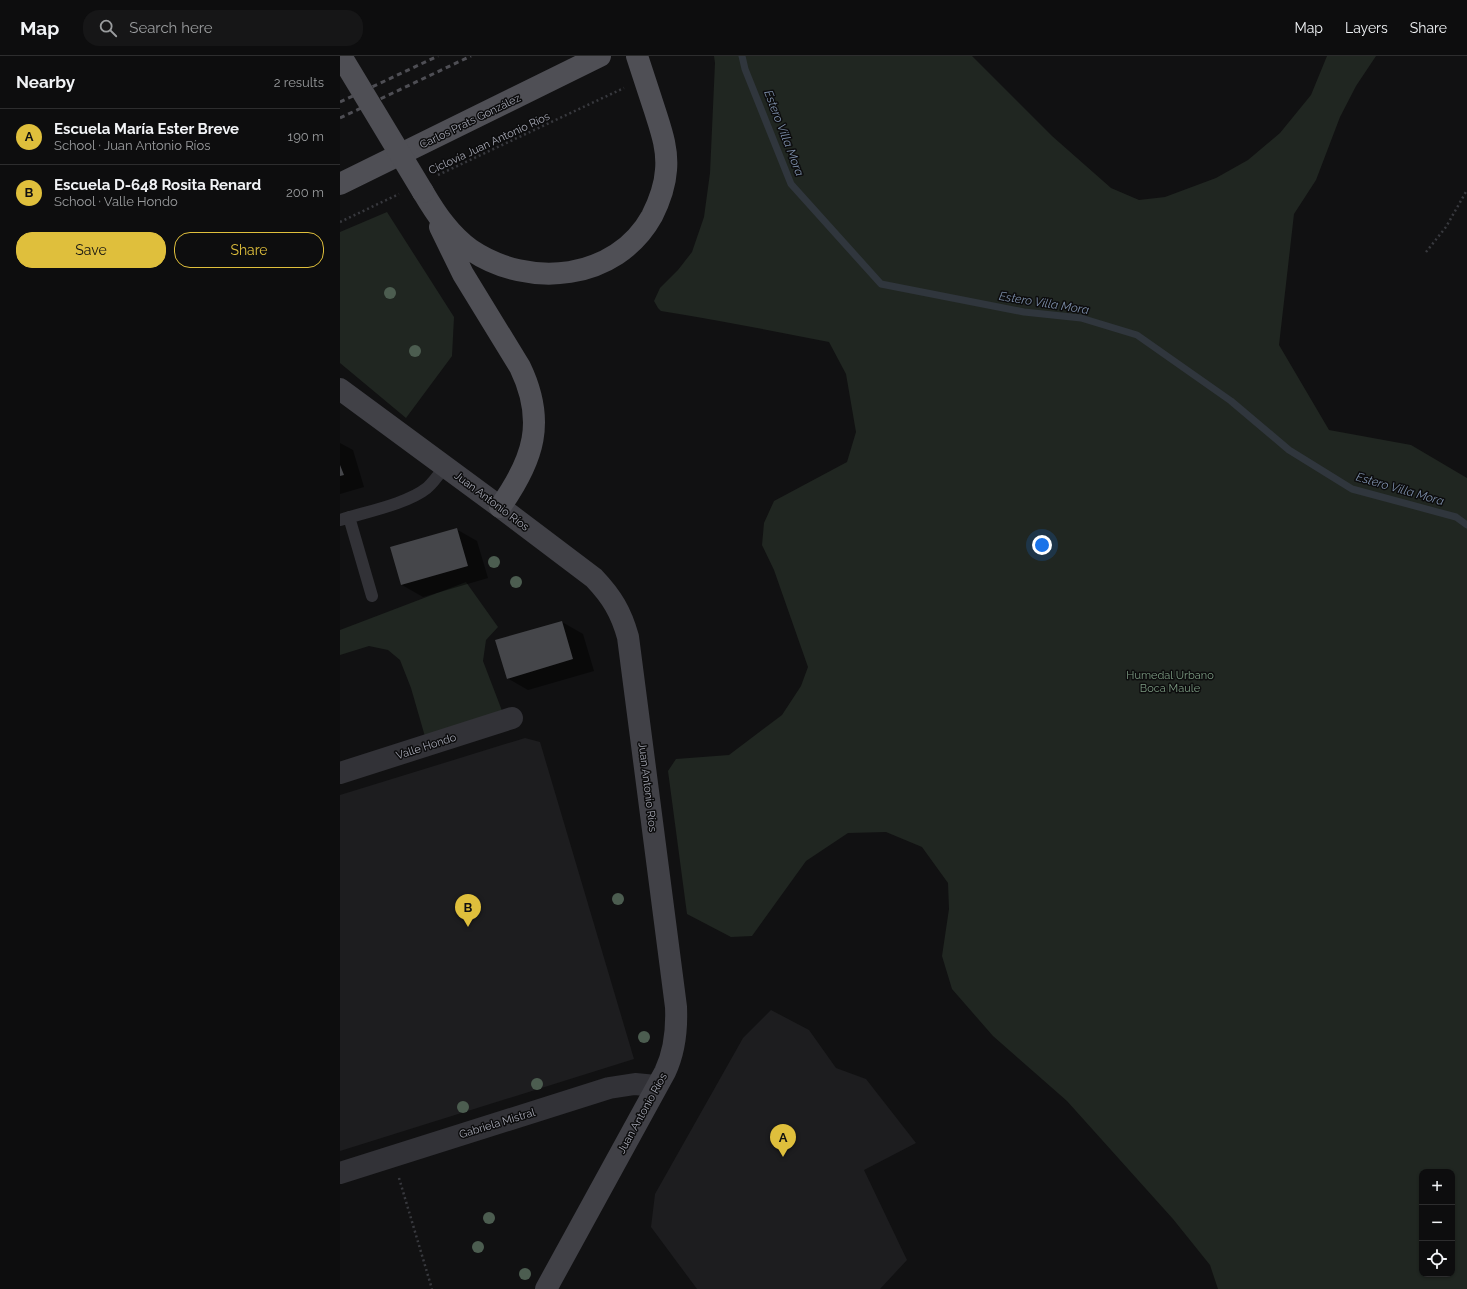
<!DOCTYPE html>
<meta charset="utf-8">
<style>
body{margin:0;font-family:Raleway,sans-serif;background:#161617;color:#f1f3f6}
.controls{position:absolute;right:12px;bottom:12px;display:grid;overflow:hidden;border-radius:8px;box-shadow:0 1px 3px #0004}
.controls button{width:36px;height:36px;display:grid;place-items:center;padding:0;border:0;border-bottom:1px solid #2d2d2e;background:#0d0d0e;color:#f1f3f6;font:20px sans-serif}
.you{position:absolute;left:702px;top:489px;width:14px;height:14px;margin:-10px;border:3px solid #fff;border-radius:50%;background:#1a73e8;box-shadow:0 0 0 6px #1a73e833}
.badge{display:grid;place-items:center;width:26px;height:26px;border-radius:50%;background:#dfbf3c;color:#111;font-size:13px;font-weight:700}
.pin{position:absolute;translate:-50% -33px;filter:drop-shadow(0 1px 2px #0008)}
.pin::after{content:'';position:absolute;top:21px;width:14px;height:12px;background:inherit;clip-path:polygon(0 0,100% 0,50% 100%)}
.list{margin:0;padding:0;list-style:none}
h2{display:flex;justify-content:space-between;align-items:center;height:52px;margin:0;padding:0 16px;font-size:17px}
h2 small{font-size:13px;font-weight:400;color:#9a9c9e}
.list li{display:grid;grid-template-columns:26px 1fr auto;gap:12px;align-items:center;box-sizing:border-box;height:56px;padding:0 16px;border-top:1px solid #2d2d2e}
.list b{display:block;font-size:15px;white-space:nowrap}
.list p{margin:0;font-size:13px;white-space:nowrap;color:#9a9c9e}
.list em{font-size:13px;font-style:normal;color:#9a9c9e}
.actions{display:flex;gap:8px;padding:12px 16px}
.actions a{flex:1;padding:9px 0;border:1px solid #dfbf3c;border-radius:16px;text-align:center;font-size:14px;color:#dfbf3c}
.actions .main{background:#dfbf3c;color:#111}
.icon{flex:none;width:22px;height:22px;fill:none;stroke:currentColor;stroke-width:2;stroke-linecap:round;stroke-linejoin:round}
.map{position:relative;flex:none;width:1127px;height:1233px;overflow:hidden}
header{display:flex;align-items:center;gap:24px;box-sizing:border-box;height:56px;padding:0 20px;background:#0d0d0e;border-bottom:1px solid #2d2d2e}
header strong{font-size:19px}
nav{display:flex;gap:22px;margin-inline-start:auto;font-size:14px}
.search{width:280px;height:36px;background:#161617;display:flex;align-items:center;gap:10px;box-sizing:border-box;padding:0 14px;border-radius:16px;color:#9a9c9e;font-size:15px}
main{display:flex}
aside{flex:1;background:#0d0d0e}
.map>svg:first-child{display:block}
.built{fill:#1d1d1f}
.green{fill:#202621;fill-rule:evenodd}
.shadow{fill:#0007}
.lines{fill:none;stroke-linecap:round;stroke-linejoin:round}
.stream{stroke:#30363d;stroke-width:7}
.building{fill:#45464a}
.path{stroke:#38393e;stroke-width:2.5;stroke-dasharray:2 3;stroke-linecap:butt}
.lane{stroke:#323237;stroke-width:12}
.street{stroke:#323237;stroke-width:22}
.secondary{stroke:#414147;stroke-width:22}
.primary{stroke:#4f4f55;stroke-width:22}
.rail{stroke:#4e4e54;stroke-width:3;stroke-dasharray:5 4;stroke-linecap:butt}
.primary-bridge{stroke:#4f4f55;stroke-width:22}
.tree{fill:#4c5d50}
.labels{text-anchor:middle;stroke-width:3;stroke-linejoin:round;paint-order:stroke}
.street-label{font-size:11px;fill:#a4a6b2;stroke:#0c0c0d}
.park-label{font-size:11px;fill:#7c9b82;stroke:#0c0c0d}
.water-label{font-size:12px;font-style:italic;fill:#7d8faa;stroke:#0c0c0d}
</style>
<header>
<strong>Map</strong>
<div class="search"><svg class="icon" aria-label="search" viewBox="0 0 24 24"><circle cx="10" cy="10" r="6"/><path d="M15 15l6 6"/></svg>Search here</div>
<nav><a>Map</a><a>Layers</a><a>Share</a></nav>
</header>
<main>
<aside>
<h2>Nearby<small>2 results</small></h2>
<ul class="list">
<li><span class="badge">A</span><div><b>Escuela María Ester Breve</b><p>School · Juan Antonio Ríos</p></div><em>190 m</em></li>
<li><span class="badge">B</span><div><b>Escuela D-648 Rosita Renard</b><p>School · Valle Hondo</p></div><em>200 m</em></li>
</ul>
<div class="actions"><a class="main">Save</a><a>Share</a></div>
</aside>
<div class="map">
<svg width="1127" height="1233" viewBox="0 0 1127 1233">
<rect width="100%" height="100%" fill="#111112"/>
<path class="built" d="M185,682L200,686L294,1003L0,1095V739Z
M431,954L469,974L496,1012L526,1023L576,1087L524,1114L567,1204L540,1233H357L311,1171L315,1138L403,982Z"/>
<path class="green" d="M374,0H632L712,80L771,132L799,144L825,141L876,122L908,104L940,77L971,39L987,0H1036L1016,30L1000,61L976,124L954,158L939,289L989,374L1071,389L1127,422V1233H878L870,1209L833,1163L727,1045L653,980L612,933L602,900L609,853L608,827L582,791L546,776L508,777L466,805L412,880L391,881L347,858L328,715L336,703L389,699L442,659L461,630L468,611L434,514L422,489L424,467L434,445L507,406L516,376L506,318L489,286C433,275 377,264 321,255L318,252L314,245L320,232L338,214L352,196L364,161L370,117L375,7ZM1082,1116H1112V1218H1082Z
M47,156L114,261L112,300L66,362L0,307V176Z
M126,526L158,571L146,584L143,605L164,660L86,684L71,632L60,604L48,594L29,590L0,599V574Z"/>
<path class="shadow" d="M0,387L13,394L24,431L0,438Z
M116,473L137,485L148,522L83,541L62,529Z
M222,566L243,578L254,615L188,634L167,622Z"/>
<g class="lines">
<path class="stream" d="M402,0L405,13L451,128L541,228L684,256L741,262L797,279L891,345L949,394L1012,433L1116,461L1127,469"/>
</g>
<path class="building" d="M0,409L4,419L0,420Z
M117,472L128,510L61,529L50,491Z
M222,565L233,603L167,623L155,584Z"/>
<g class="lines">
<path class="path" d="M98,119L284,32
M0,166L59,138
M1086,196L1106,171L1127,134
M59,1122L92,1233"/>
<path class="lane" d="M9,461L32,540
M0,464C25,456 67,448 87,432C94,426 100,417 105,410"/>
<path class="street" d="M0,717L172,662
M0,1117L269,1032L295,1028L316,1030"/>
<path class="secondary" d="M0,333L160,451L254,522C272,541 281,556 288,581L336,951C337,974 335,995 325,1016L206,1233"/>
<path class="primary" d="M0,128L260,0
M83,136C96,158 110,179 131,194C189,233 276,225 312,160C319,146 325,130 326,114C328,93 321,74 315,55C309,37 303,18 297,0
M100,171L123,218L180,311C206,365 194,403 160,451"/>
<path class="rail" d="M0,46L98,0
M0,62L131,0"/>
<path class="primary-bridge" d="M1,0L83,136"/>
</g>
<g class="tree">
<circle cx="50" cy="237" r="6"/>
<circle cx="75" cy="295" r="6"/>
<circle cx="154" cy="506" r="6"/>
<circle cx="176" cy="526" r="6"/>
<circle cx="278" cy="843" r="6"/>
<circle cx="304" cy="981" r="6"/>
<circle cx="197" cy="1028" r="6"/>
<circle cx="123" cy="1051" r="6"/>
<circle cx="149" cy="1162" r="6"/>
<circle cx="138" cy="1191" r="6"/>
<circle cx="185" cy="1218" r="6"/>
</g>
<g class="labels">
<g class="street-label">
<text transform="translate(130 65) rotate(-26)" y="4">Carlos Prats González</text>
<text transform="translate(149 87) rotate(-25)" y="4">Ciclovía Juan Antonio Ríos</text>
<text transform="translate(152 445) rotate(37)" y="4">Juan Antonio Ríos</text>
<text transform="translate(86 690) rotate(-18)" y="4">Valle Hondo</text>
<text transform="translate(308 731) rotate(83)" y="4">Juan Antonio Ríos</text>
<text transform="translate(302 1057) rotate(-61)" y="4">Juan Antonio Ríos</text>
<text transform="translate(157 1067) rotate(-17)" y="4">Gabriela Mistral</text>
</g>
<g class="park-label">
<text x="830" y="623">Humedal Urbano<tspan x="830" dy="13">Boca Maule</tspan></text>
</g>
<g class="water-label">
<text transform="translate(444 77) rotate(69)" y="4">Estero Villa Mora</text>
<text transform="translate(704 247) rotate(9)" y="4">Estero Villa Mora</text>
<text transform="translate(1060 433) rotate(16)" y="4">Estero Villa Mora</text>
</g>
</g>
</svg>
<div class="controls">
<button>+</button>
<button>−</button>
<button><svg class="icon" aria-label="locate" viewBox="0 0 24 24"><circle cx="12" cy="12" r="6"/><path d="M12 2v4M12 18v4M2 12h4M18 12h4"/></svg></button>
</div>
<div class="you"></div>
<div class="pin badge" style="left:443px;top:1101px">A</div>
<div class="pin badge" style="left:128px;top:871px">B</div>
</div>
</main>
